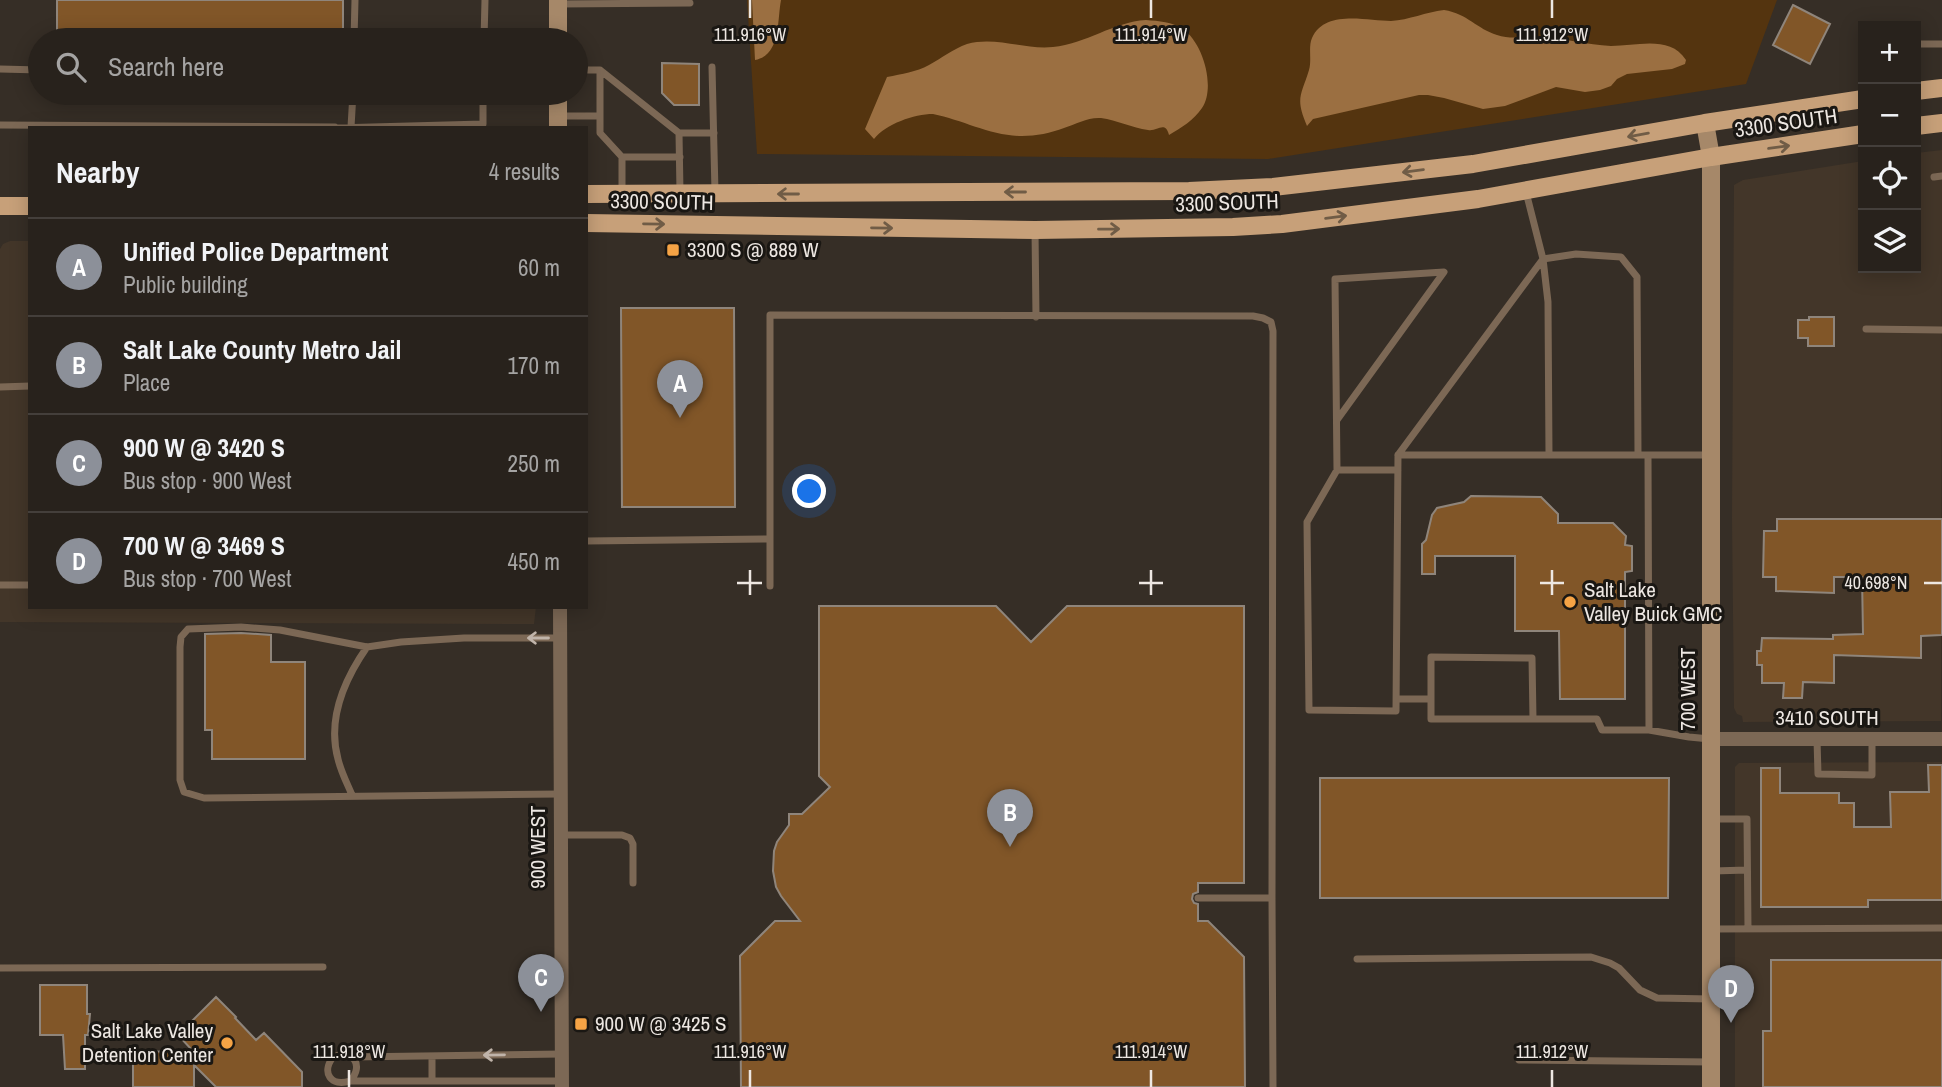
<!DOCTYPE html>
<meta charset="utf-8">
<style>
body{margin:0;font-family:"Archivo Narrow",sans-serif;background:#302a25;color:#f1f3f6}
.controls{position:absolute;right:21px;top:21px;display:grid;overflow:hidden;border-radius:0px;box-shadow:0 4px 18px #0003}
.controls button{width:63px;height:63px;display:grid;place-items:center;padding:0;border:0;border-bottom:2px solid #443f3b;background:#28221c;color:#f1f3f6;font:35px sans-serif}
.you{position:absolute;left:810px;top:492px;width:24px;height:24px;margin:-18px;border:5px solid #fff;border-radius:50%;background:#1a73e8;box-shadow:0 0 0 10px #1a73e833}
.badge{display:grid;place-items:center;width:46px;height:46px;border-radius:50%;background:#8c9099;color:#fff;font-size:23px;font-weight:700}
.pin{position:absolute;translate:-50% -58px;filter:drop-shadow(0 2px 4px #0008)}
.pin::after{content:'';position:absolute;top:37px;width:24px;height:21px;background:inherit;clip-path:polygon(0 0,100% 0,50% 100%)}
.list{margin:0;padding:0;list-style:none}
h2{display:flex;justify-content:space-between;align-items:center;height:91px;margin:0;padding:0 28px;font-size:30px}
h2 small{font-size:23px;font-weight:400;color:#a5a4a3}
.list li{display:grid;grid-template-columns:46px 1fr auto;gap:21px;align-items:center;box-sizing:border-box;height:98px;padding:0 28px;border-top:2px solid #443f3b}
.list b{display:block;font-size:26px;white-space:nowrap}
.list p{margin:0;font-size:23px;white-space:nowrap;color:#a5a4a3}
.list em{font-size:23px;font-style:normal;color:#a5a4a3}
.icon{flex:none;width:38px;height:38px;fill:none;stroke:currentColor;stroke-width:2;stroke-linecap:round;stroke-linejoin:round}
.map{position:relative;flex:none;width:1942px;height:1087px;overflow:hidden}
.search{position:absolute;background:#28221c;box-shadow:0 4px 18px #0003;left:28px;top:28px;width:560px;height:77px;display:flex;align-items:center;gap:18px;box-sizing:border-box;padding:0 24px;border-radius:38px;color:#a5a4a3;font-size:26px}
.panel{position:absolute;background:#28221c;box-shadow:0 4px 18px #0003;left:28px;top:126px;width:560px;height:483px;border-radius:0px}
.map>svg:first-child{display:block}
.built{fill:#433629}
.green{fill:#54340f}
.water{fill:#9b6f41}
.building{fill:#815628;stroke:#8f857b;stroke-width:2}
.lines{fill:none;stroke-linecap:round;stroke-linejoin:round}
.lane{stroke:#7c6855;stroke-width:7}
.street{stroke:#7c6855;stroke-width:14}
.secondary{stroke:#a68869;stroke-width:18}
.primary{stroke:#c7a079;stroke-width:18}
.oneway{stroke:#705c46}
.oneway2{stroke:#c0b4aa}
.ticks{fill:none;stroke:#ede7e2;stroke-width:2.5}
.poi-dot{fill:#f5a345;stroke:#1a1713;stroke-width:2.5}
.labels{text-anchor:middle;stroke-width:6;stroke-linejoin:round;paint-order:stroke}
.street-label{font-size:21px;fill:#ede7e2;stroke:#1a1713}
.poi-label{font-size:21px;fill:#ede7e2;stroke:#1a1713;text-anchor:start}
.ticks-label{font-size:18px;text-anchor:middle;fill:#ede7e2;stroke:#1a1713;stroke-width:6;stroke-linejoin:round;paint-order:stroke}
</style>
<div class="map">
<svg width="1942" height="1087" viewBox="0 0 1942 1087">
<rect width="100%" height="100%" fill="#362e26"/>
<path class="built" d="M1942,150L1941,721L1743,722L1742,716L1737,714L1734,708L1732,518L1734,185L1743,180L1863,161V268H1916V153Z
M10,241H30V607H536L534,624L0,622V249L3,244Z
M1942,762V1087H1735V767L1739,763Z"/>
<path class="green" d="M747,0H1777L1746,84L1268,159L757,154Z"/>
<path class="water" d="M752,0H781C777,21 781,55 755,60Z
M1444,10C1468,14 1477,29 1497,35C1511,40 1526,36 1540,37C1564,38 1587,45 1611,46C1637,46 1670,35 1686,60L1685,64L1672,69L1627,74L1617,79L1611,86L1600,90L1585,92L1556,87L1505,106L1483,109L1444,98L1428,95H1419L1313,119L1307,126C1295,98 1301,96 1309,70C1312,60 1308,47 1312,38C1325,9 1367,21 1391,21C1409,20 1426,12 1444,10Z
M1146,20C1159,21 1172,22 1183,29C1203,43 1216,87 1202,108C1194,120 1181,128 1169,135C1165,120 1157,132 1148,130C1132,128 1117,120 1101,118C1088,117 1076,124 1064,128C1051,133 1036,136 1022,136C991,136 963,120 933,114C914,114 886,124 874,139L865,129L887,77C902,74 916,72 929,65C942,58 953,49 967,44C996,36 1024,50 1053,47C1086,44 1113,22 1146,20Z"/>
<path class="building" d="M57,0H343V40H57Z
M1793,5L1830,24L1810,64L1773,45Z
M662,63L699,64V105H674L662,93Z
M621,308H734L735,507H622Z
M1809,317H1834V346H1808V338H1798V320H1809Z
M1471,496L1541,497L1558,514V523H1613L1626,536L1625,545L1632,546V571L1625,572V699H1560L1559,631H1515V556H1435V574H1422V544L1426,540L1432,515L1437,508L1464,502Z
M1777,519H1942V635L1921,636V658L1834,655V683L1803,682L1802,698H1783L1784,683H1762V665H1757V651H1761L1762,638L1833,639V635L1863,634L1862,577H1834V593L1776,591V577H1763L1764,531H1777Z
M819,606H996L1031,642L1067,606H1244V883H1198V892L1193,894L1192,899L1194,903L1198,904V921H1208L1244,957L1245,1087H741L740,956L775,921H800L781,896L776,887L773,871L774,851L777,842L789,825V814H802L830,787L819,776Z
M241,633L271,635V662H305V759H212V730H205V634Z
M1928,765H1942V900H1868V907H1761V768H1780V793H1839V803H1854V827H1891L1890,792H1929Z
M1320,778H1669L1668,898H1320Z
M1771,960H1942V1087H1763V1031H1771Z
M40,985H87V1014H90L88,1035H85V1069H65L63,1035H40Z
M216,997L236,1017L235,1018L256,1040L264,1033L302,1072V1087H216L194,1065V1087H133V1052L193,1051L178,1035Z"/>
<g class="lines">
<path class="lane" d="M559,4L690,3
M354,40L355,0
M484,40L485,0
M1916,44H1942
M712,67L715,192
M0,69L40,70
M576,70H600L679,133H714
M600,70V133L622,157V194
M559,116H600
M0,125L335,127
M351,127L353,93
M335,128L483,124V93
M679,133L680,192
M622,157H680
M1934,177L1942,176
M1526,192L1543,259L1548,302L1549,455
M1035,230L1036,317
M1866,329L1942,330
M0,387L30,386
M1337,420L1444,272L1335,279L1337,470L1307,522L1309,710L1396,711L1398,455H1711
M1398,455L1543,259L1576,254L1621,257L1637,277L1638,455
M1648,455L1649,730
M1337,470H1398
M586,541L770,539
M0,585H30
M770,586V315L1253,316L1263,318L1271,322L1273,331L1272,898
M560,638H464L401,642L367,647L280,630L241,627L188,629L181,637L180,647V780L184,792L204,798L561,794
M1396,699H1431V719H1597L1602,730H1649L1689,737L1710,739
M1431,699V657L1532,658L1533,719
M1817,740L1818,774L1872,775V739
M352,795C347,783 341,772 338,759C327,719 344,680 367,647
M1712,819H1747L1748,929
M561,835H622L630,838L633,844V883
M1713,871L1747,870
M1198,898H1272L1273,1087
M1712,929L1942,928
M1357,959L1591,957L1610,963L1619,968L1640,990L1657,998L1711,999
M0,968L323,967
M351,1057L562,1054
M432,1057V1081
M1519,1060L1711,1062
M350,1081C365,1065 352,1048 333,1057C321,1073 331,1087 350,1081H562"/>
<path class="street" d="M560,607L562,1087
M1711,739H1942"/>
<path class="secondary" d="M558,0V40
M1705,123L1711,157V1087
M558,128V93"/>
<path class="primary" d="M1916,91L1942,88
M1916,126L1942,123
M586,194L1189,191L1273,187L1473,164L1705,123L1863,99
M0,206H30
M586,223L1035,230L1233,227L1282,224L1478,199L1711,157L1863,134"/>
</g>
<defs><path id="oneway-shaft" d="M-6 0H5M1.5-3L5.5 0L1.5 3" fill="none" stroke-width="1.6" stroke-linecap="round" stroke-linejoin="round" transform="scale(1.75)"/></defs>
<g class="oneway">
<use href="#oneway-shaft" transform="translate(1638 135) rotate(170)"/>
<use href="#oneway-shaft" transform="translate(1779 147) rotate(-8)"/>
<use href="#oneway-shaft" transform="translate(1413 171) rotate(173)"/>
<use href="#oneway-shaft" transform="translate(1015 192) rotate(180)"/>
<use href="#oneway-shaft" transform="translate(788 194) rotate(180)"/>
<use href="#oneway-shaft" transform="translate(1336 217) rotate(-7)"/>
<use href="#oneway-shaft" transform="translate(654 224) rotate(1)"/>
<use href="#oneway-shaft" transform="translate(882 228) rotate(1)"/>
<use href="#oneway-shaft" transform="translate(1109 229) rotate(-1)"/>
</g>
<g class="oneway2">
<use href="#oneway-shaft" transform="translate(538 638) rotate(-180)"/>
<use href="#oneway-shaft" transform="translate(494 1055) rotate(179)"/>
</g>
<path class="ticks" d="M750,0V18M1151,0V18M1552,0V18M750,570V595M1151,570V595M1552,570V595M737,583H762M1139,583H1163M1540,583H1564M1924,583H1942M349,1070V1087M750,1070V1087M1151,1070V1087M1552,1070V1087"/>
<g class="poi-dot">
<rect x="666" y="243" width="14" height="14" rx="3.5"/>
<circle cx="1570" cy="602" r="7"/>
<rect x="574" y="1017" width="14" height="14" rx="3.5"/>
<circle cx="227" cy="1043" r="7"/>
</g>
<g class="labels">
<g class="street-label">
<text transform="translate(1786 123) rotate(-8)" y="7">3300 SOUTH</text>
<text transform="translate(662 202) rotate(1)" y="7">3300 SOUTH</text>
<text transform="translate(1227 203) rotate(-2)" y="7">3300 SOUTH</text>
<text transform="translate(1688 689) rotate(-90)" y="7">700 WEST</text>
<text x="1827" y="725">3410 SOUTH</text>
<text transform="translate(538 847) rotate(-90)" y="7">900 WEST</text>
</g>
<g class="poi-label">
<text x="687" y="257">3300 S @ 889 W</text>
<text x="1584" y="597">Salt Lake<tspan x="1584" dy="24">Valley Buick GMC</tspan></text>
<text x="595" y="1031">900 W @ 3425 S</text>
<text x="213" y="1038" text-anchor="end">Salt Lake Valley<tspan x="213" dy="24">Detention Center</tspan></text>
</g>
</g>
<g class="ticks-label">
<text x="750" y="41">111.916°W</text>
<text x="1151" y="41">111.914°W</text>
<text x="1552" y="41">111.912°W</text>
<text x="1876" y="589">40.698°N</text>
<text x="349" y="1058">111.918°W</text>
<text x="750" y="1058">111.916°W</text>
<text x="1151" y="1058">111.914°W</text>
<text x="1552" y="1058">111.912°W</text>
</g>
</svg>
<div class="controls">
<button>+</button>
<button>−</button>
<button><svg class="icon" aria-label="locate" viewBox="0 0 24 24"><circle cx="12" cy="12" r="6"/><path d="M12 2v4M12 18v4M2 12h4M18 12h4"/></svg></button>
<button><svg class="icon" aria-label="layers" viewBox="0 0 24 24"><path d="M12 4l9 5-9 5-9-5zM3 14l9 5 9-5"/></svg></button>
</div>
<div class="you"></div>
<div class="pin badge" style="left:680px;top:418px">A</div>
<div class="pin badge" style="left:1010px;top:847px">B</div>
<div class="pin badge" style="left:541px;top:1012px">C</div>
<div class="pin badge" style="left:1731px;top:1023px">D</div>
<div class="search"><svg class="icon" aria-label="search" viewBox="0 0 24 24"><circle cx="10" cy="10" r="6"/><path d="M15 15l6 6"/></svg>Search here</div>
<section class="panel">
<h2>Nearby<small>4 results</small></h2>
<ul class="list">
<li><span class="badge">A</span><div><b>Unified Police Department</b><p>Public building</p></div><em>60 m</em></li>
<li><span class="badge">B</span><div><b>Salt Lake County Metro Jail</b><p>Place</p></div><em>170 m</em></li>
<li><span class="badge">C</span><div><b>900 W @ 3420 S</b><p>Bus stop · 900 West</p></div><em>250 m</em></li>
<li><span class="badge">D</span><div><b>700 W @ 3469 S</b><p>Bus stop · 700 West</p></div><em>450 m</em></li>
</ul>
</section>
</div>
